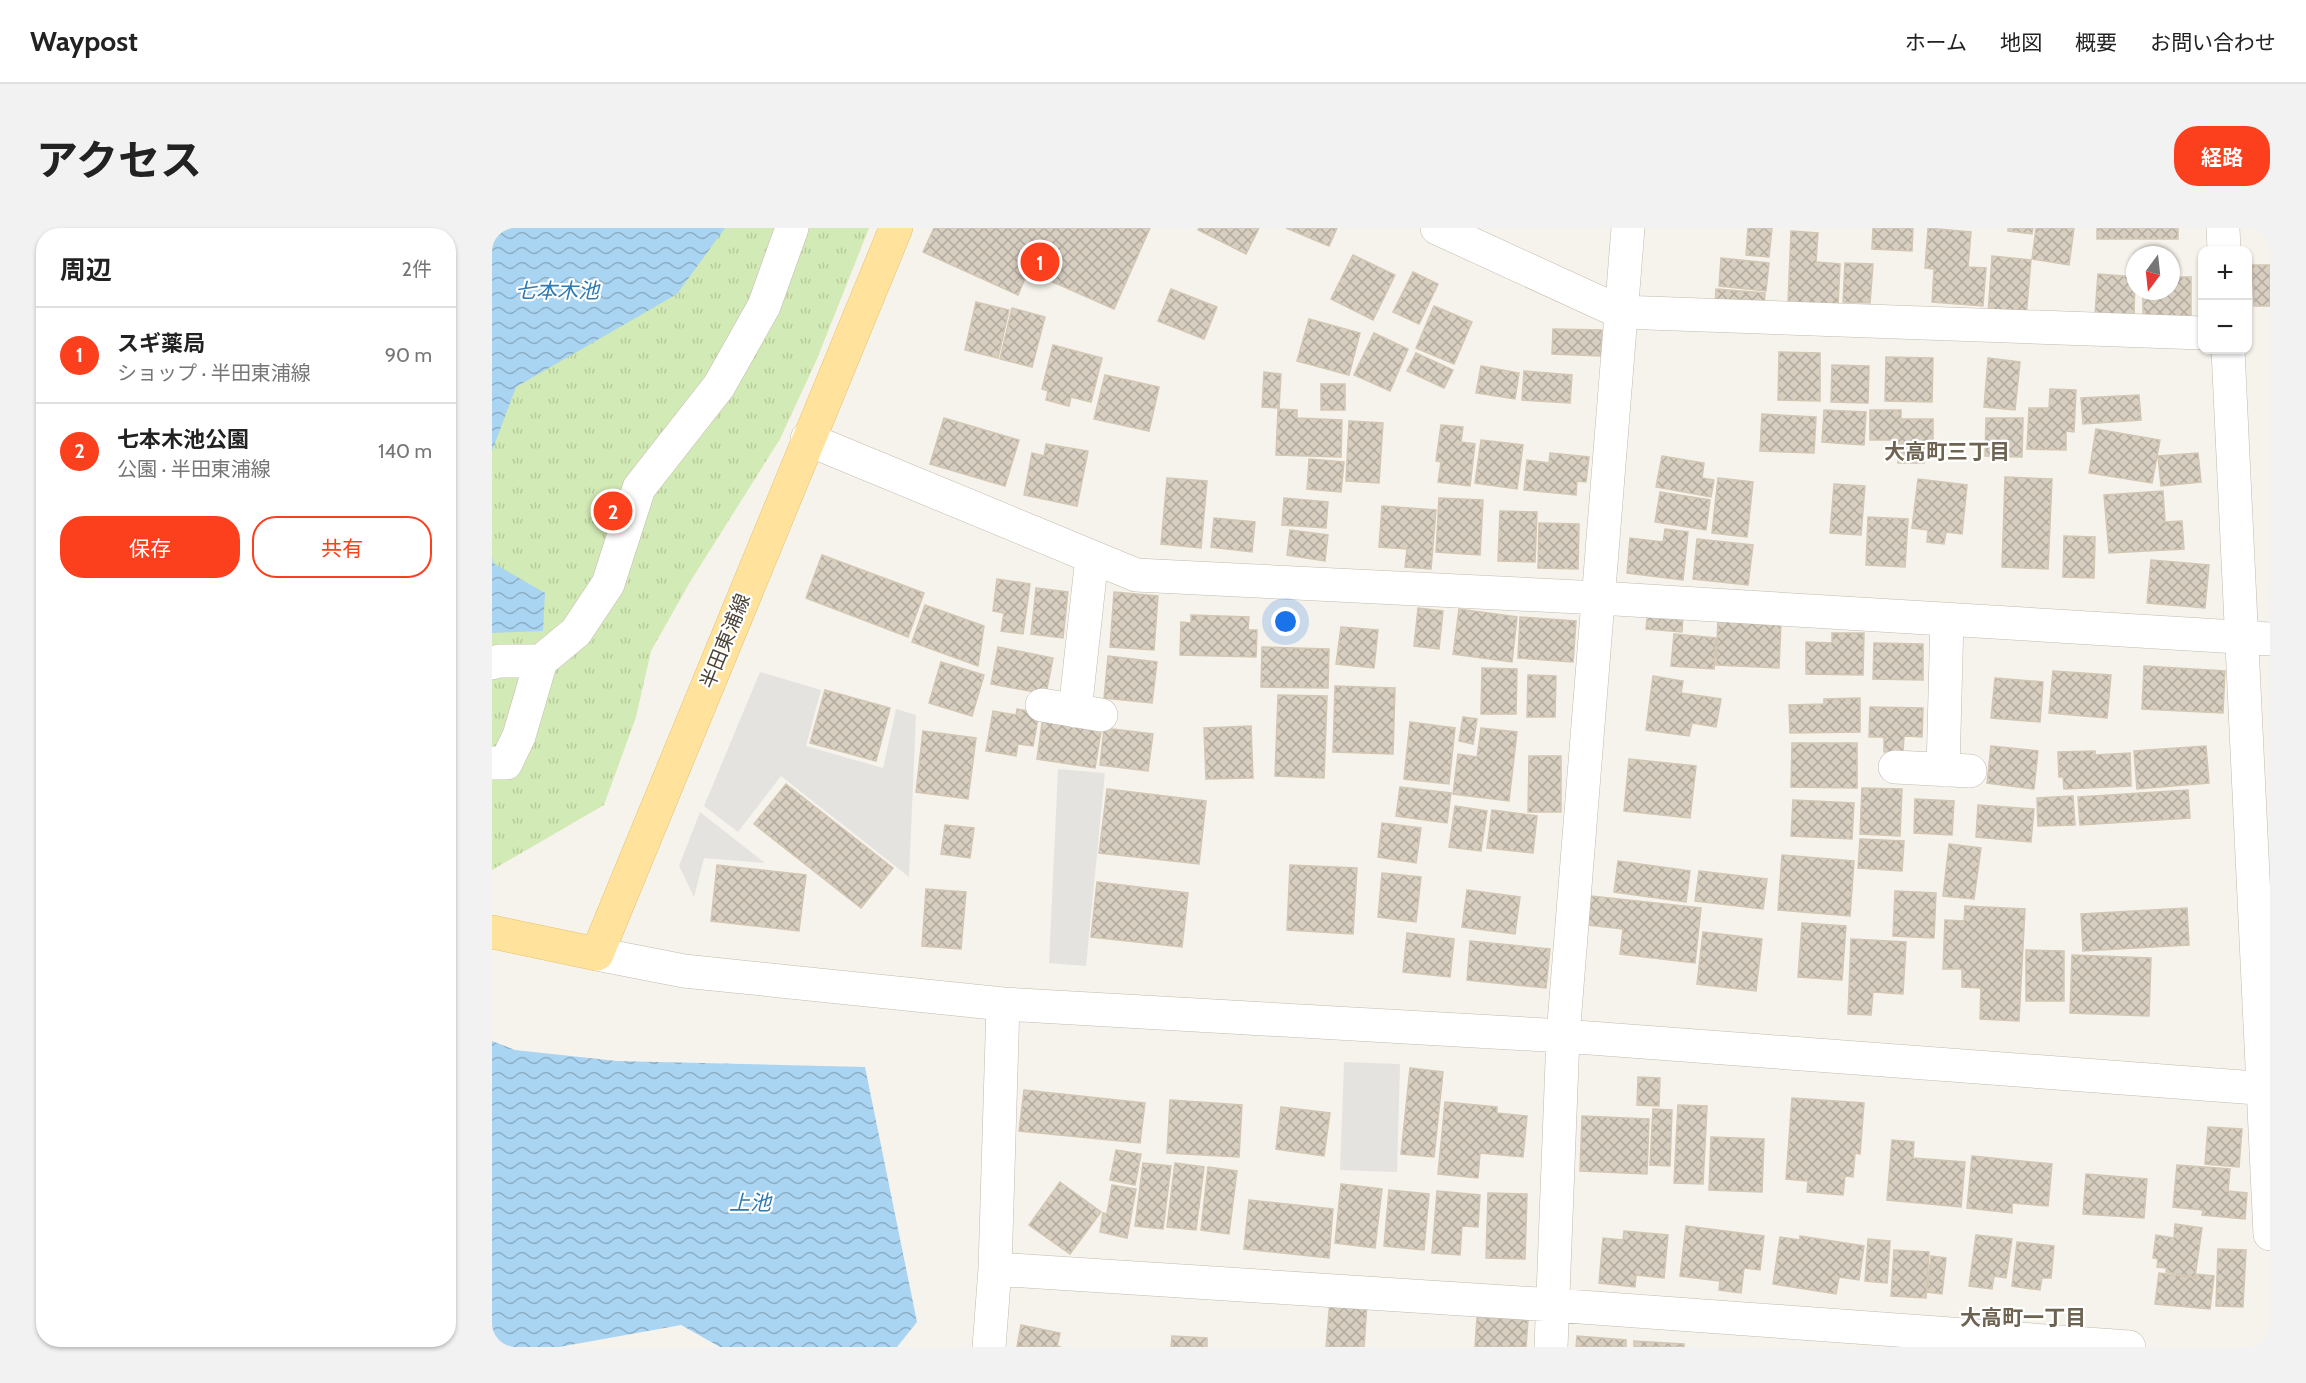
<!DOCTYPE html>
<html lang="ja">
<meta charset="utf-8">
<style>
body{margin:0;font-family:Cabin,"Noto Sans JP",sans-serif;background:#f2f2f2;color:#222}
.controls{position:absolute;right:18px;top:18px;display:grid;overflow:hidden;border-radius:12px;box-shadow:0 2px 4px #0004}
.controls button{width:54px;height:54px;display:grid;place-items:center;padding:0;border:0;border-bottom:2px solid #e0e0e0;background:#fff;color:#222;font:30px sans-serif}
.compass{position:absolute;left:1634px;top:18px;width:54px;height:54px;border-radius:50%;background:#fff;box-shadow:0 2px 4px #0004;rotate:195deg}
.you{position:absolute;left:794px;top:394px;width:21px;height:21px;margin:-15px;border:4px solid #fff;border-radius:50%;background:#1a73e8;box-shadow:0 0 0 9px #1a73e833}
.badge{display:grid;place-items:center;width:39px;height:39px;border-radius:50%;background:#fc3f1d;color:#fff;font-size:20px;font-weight:700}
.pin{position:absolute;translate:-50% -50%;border:3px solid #fff;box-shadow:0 2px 6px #0006}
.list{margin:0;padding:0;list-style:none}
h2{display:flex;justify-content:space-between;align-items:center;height:78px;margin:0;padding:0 24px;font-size:26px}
h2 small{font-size:20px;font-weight:400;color:#767676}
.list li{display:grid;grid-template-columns:39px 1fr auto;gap:18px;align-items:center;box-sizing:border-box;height:96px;padding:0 24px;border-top:2px solid #e0e0e0}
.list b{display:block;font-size:22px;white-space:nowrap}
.list p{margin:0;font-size:20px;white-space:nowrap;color:#767676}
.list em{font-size:20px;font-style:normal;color:#767676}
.actions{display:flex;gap:12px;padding:18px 24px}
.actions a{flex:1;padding:14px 0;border:2px solid #fc3f1d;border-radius:24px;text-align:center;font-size:21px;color:#fc3f1d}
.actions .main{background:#fc3f1d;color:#fff}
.map{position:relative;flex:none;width:1778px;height:1119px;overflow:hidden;border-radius:24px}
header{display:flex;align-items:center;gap:36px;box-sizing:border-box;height:84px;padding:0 30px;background:#fff;border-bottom:2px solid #e0e0e0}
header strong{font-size:28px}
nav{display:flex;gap:33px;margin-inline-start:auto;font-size:21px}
.intro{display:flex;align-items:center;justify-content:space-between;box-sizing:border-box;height:144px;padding:0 36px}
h1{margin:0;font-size:42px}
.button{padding:15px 27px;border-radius:24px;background:#fc3f1d;color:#fff;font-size:21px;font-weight:700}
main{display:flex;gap:36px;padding:0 36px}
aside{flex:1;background:#fff;border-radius:24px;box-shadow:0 2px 4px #0004}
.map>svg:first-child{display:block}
.park{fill:url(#park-tufts)}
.parking{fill:#e5e3e0}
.water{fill:url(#water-waves)}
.building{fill:url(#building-cross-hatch);stroke:#d3c7b4;stroke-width:1.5}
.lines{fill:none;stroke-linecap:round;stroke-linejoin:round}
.minor-casing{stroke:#c2bbae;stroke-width:34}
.major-casing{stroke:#e6c16a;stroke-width:34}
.minor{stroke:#fff;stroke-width:33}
.major{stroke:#ffe39c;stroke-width:33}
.labels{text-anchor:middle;stroke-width:4.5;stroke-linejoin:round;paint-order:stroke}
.street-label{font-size:20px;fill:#4b4439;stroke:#fff}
.water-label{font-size:21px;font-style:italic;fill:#2e7ab2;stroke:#fff}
.neighbourhood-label{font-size:21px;font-weight:bold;fill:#6e6250;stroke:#fff}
</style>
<header>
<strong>Waypost</strong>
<nav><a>ホーム</a><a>地図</a><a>概要</a><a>お問い合わせ</a></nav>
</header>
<div class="intro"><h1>アクセス</h1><a class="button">経路</a></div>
<main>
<aside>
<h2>周辺<small>2件</small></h2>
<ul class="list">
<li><span class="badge">1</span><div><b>スギ薬局</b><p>ショップ · 半田東浦線</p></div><em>90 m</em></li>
<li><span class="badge">2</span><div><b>七本木池公園</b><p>公園 · 半田東浦線</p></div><em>140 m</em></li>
</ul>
<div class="actions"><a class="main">保存</a><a>共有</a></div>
</aside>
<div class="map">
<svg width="1778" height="1119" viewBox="0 0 1778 1119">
<defs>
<pattern id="park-tufts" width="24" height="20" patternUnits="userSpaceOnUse" patternTransform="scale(1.5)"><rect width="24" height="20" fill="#d2eab5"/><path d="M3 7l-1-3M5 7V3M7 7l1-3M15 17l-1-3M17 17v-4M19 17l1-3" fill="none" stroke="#b6ca9c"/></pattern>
<pattern id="water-waves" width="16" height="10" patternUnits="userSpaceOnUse" patternTransform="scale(1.5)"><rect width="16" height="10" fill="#a9d4f2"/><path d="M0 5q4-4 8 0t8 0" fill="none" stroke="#8caec5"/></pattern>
<pattern id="building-cross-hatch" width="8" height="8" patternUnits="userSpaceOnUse" patternTransform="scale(1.5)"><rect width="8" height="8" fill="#d8cfc1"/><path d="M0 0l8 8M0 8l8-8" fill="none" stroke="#b1aa9e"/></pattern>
</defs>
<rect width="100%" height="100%" fill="#f6f3ec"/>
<path class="park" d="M0,0H377L325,131L288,211L198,354L159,423L144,489L112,577L0,642Z"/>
<path class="parking" d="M268,444L329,462L314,518L391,540L404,481L424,487L417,649L289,548L246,604L212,578Z
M566,541L613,545L594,738L557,735Z
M208,584L273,635L212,630L202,669L187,638Z
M852,834L908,836L905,944L848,942Z"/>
<path class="water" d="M0,0H233L185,66L24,159L0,223Z
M0,328L1,335L53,365L51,403L0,405Z
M0,813L23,822L125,833L373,839L425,1094L405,1119H228L189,1097L67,1119H0Z"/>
<path class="building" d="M442,0H658L622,81L536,43L526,67L431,24Z
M707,0H767L754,26L706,2Z
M794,0H845L837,18Z
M1256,0H1280L1277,29L1254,27Z
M1381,0H1421L1420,23L1380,21Z
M1436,0L1479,4L1476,39L1494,40L1491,78L1440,74L1442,41L1433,40Z
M1516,0H1541L1540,6L1516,3Z
M1544,0H1582L1577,37L1540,31Z
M1605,0H1686V11H1605Z
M1299,3L1326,5L1324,34L1348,36L1346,78L1296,75Z
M861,27L903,47L881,92L839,71Z
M1500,28L1539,32L1534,89L1496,86Z
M1229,30L1277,35L1274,63L1227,58Z
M1353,35L1381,36L1378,75L1351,74Z
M1760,37H1778V78H1762Z
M921,44L946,56L927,96L901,84Z
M1606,46L1643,49L1642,88L1603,86Z
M1679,49H1699V89H1651V63H1679Z
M679,61L725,79L712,111L666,93Z
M1224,61L1273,65L1272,83L1223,79Z
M484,74L517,82L506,130L473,122Z
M942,78L980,94L962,136L924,120Z
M520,80L553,89L540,139L508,131Z
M817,91L868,105L857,147L805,133Z
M1061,101L1110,102L1109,128L1060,126Z
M882,105L916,121L898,163L862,147Z
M561,117L610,130L599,174L579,169L577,178L554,172L556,163L550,161Z
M1287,124L1328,125V173L1286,172Z
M924,125L961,142L952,160L915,143Z
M1394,129L1441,130L1440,174L1393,173Z
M1496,130L1528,134L1523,182L1492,179Z
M1340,137L1377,138L1376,175L1339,174Z
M989,138L1027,145L1023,171L984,165Z
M1032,143L1080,147L1078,175L1030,172Z
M772,144L789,146L787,180L770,179Z
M613,147L667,159L657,203L602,191Z
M829,156H853V182H829Z
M1558,161L1584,162L1582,204L1574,203V222L1535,221L1537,180H1557Z
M1647,167L1649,192L1591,196L1589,170Z
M786,181L805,182V190L850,192L849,229L784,227Z
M1332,182L1374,184L1372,217L1330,214Z
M1378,182H1409V191H1441V217H1432V235H1406V212H1378Z
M1270,186L1324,189L1322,225L1268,223Z
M452,190L527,212L513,258L438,236Z
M1494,190H1531L1530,229L1493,228Z
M857,193L891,195L887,255L854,253Z
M949,197L971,199L969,214L983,216L978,258L946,254L949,234L944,233Z
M1604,201L1668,212L1660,255L1597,245Z
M989,212L1031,217L1025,261L983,255Z
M554,216L596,223L585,278L532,267L540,225L552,228Z
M1058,225L1097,229L1094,254L1085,253L1084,267L1032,262L1035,232L1057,235Z
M1706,225L1709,254L1669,258L1666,228Z
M1170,228L1212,235L1210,250L1222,252L1219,269L1164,259Z
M817,231L852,234L849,264L815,261Z
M1513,249L1560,251L1556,341L1510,339Z
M675,250L715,253L709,320L669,316Z
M1226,250L1261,254L1255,309L1220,305Z
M1426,251L1475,257L1470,306L1454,304L1452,316L1435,314L1436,302L1420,300Z
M1342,256L1373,258L1369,307L1338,305Z
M1671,263L1673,294L1690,293L1692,321L1617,325L1612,267Z
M1168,264L1218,272L1214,302L1163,294Z
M792,270L836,274L834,300L790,297Z
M947,270L991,272L988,327L944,324Z
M890,278L944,282L939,341L913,339L915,321L887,319Z
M1008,283L1045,284L1043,334L1006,333Z
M1376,289L1416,291L1413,339L1374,337Z
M722,290L763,294L760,324L719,319Z
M1047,295L1087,296L1086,341L1046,340Z
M1173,301L1196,304L1191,352L1135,345L1138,310L1171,314Z
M798,302L836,307L833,333L795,327Z
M1572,308L1603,309L1602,350L1571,349Z
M1205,311L1261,317L1256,357L1201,351Z
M330,327L432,365L416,409L314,370Z
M1659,332L1717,337L1713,380L1655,375Z
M505,351L538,356L531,406L509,403L512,385L501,383Z
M544,360L576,364L571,410L539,406Z
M622,364L666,368L662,422L618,419Z
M433,377L492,398L486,438L420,414Z
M926,380L951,383L947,421L922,418Z
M967,381L1025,389L1020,434L961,426Z
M1156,383L1191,386L1190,404L1154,401Z
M699,387L757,389L756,402H765L764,429L688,427L689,394L699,395Z
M1028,389L1084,393L1081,434L1026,430Z
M1226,391L1289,394L1287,440L1224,437Z
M849,399L886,402L882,440L844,436Z
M1340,405H1372L1371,447L1314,446V414L1340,415Z
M1182,406L1224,410L1222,441L1179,438Z
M1382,415L1431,416V452L1381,451Z
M506,419L561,430L554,466L499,456Z
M770,419L837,421L836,460L769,459Z
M616,428L665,434L660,475L612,470Z
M449,434L492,447L480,488L437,475Z
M1652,438L1733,443L1731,485L1650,481Z
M990,440L1025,441L1024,486H989Z
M1561,443L1619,447L1615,490L1557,485Z
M1036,447L1064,448L1063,489H1035Z
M1161,448L1191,453L1189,465L1229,471L1224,499L1200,495L1197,508L1154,502Z
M1503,450L1551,454L1548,494L1499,490Z
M843,458L903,460L901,526L841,524Z
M333,462L398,480L384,533L318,515Z
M786,467L835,468L832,550L783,548Z
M1368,470V504L1298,505L1297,477L1332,476V471Z
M1378,479L1431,480L1430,509L1412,508L1411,524H1392V509H1377Z
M525,481L547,485L541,518L526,516L524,528L494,523L501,483L524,487Z
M551,488L610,497L603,540L545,531Z
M971,489L985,491L981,516L967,513Z
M918,494L963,500L957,556L912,551Z
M759,498L761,550L714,551L712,500Z
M612,500L661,506L656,543L608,537Z
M989,500L1025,504L1017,573L961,566L966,526L985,529Z
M431,503L484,510L476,571L424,564Z
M1300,515H1365V560L1299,559Z
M1499,518L1546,523L1542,561L1495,555Z
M1714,518L1717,555L1645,561L1642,523Z
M1603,523V527L1638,525L1639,558L1572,561L1571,549H1567L1566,524Z
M1037,528H1069V584H1036Z
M1137,531L1204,538L1198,590L1132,583Z
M294,556L401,640L369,680L262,596Z
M908,559L959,565L955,595L904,588Z
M1370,560L1410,561L1408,608L1368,606Z
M615,561L714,573L707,636L607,625Z
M1696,562L1698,590L1588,597L1586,569Z
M1581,568L1583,597L1546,598L1545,570Z
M1423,571L1462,573L1460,607L1422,605Z
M1301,572L1362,575L1360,611L1299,608Z
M1486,577L1542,581L1539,614L1484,609Z
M963,578L995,583L989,623L957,619Z
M1000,582L1045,588L1041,625L995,620Z
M890,595L929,600L924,635L886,629Z
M453,597L482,600L478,630L449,626Z
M1368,611L1412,613L1410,643L1366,640Z
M1457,616L1489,620L1482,671L1451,668Z
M1290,627L1362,633L1358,688L1286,682Z
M1126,633L1198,643L1194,674L1122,664Z
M225,637L314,647L307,703L219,693Z
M798,637L865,640L861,706L795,702Z
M1207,643L1275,651L1271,681L1203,673Z
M890,645L929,649L924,694L886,689Z
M605,654L696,665L690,719L599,709Z
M434,661L474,664L469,721L430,718Z
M975,662L1028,669L1023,706L970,699Z
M1403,663L1444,665L1442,710L1401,708Z
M1099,668L1209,680L1203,735L1128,726L1131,701L1096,697Z
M1473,678L1533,681L1527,793L1488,791L1489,760L1470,759V741H1451L1453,692L1472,693Z
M1695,680L1697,717L1591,723L1589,686Z
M1310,695L1354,698L1350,752L1306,749Z
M1211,704L1270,711L1264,763L1205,756Z
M915,705L962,711L958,749L911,744Z
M1359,711L1414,714L1411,766L1381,764L1379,787L1356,786Z
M978,713L1058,721L1054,760L975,752Z
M1534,722L1572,723V773H1534Z
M1580,727L1659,730L1657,788L1578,785Z
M918,840L951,844L942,929L909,926Z
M1146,849L1168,850L1167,878L1145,877Z
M532,862L653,875L648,915L527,903Z
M1300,870L1372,875L1368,926L1363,925L1361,949L1353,948L1351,967L1315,964L1316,953L1294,951Z
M678,872L750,877L747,929L675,925Z
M953,874L1005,879V885L1035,888L1031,929L988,925L986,950L946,946Z
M1186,877L1215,878L1211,956L1182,955Z
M789,879L838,885L832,928L784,921Z
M1161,881L1180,882L1178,938L1158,937Z
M1090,888L1157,891L1155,946L1088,943Z
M1716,899L1750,901L1747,939L1713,936Z
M1219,909L1272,911L1270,964L1217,962Z
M1400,912L1422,914L1421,930L1473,934L1469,979L1395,972Z
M624,922L649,926L643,957L618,952Z
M1480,928L1560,936L1556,978L1520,975V985L1475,980Z
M651,935L679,938L671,1001L643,998Z
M683,935L712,939L704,1002L675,999Z
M1685,937L1738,941L1736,963L1755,965L1753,991L1710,987L1711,982L1681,979Z
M716,939L745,943L737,1006L709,1002Z
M1594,946L1655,951L1652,990L1591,986Z
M568,954L609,984L578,1026L537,997Z
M849,956L890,961L883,1020L843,1015Z
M620,957L644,961L635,1010L608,1004L611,985L615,986Z
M897,962L937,966L932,1022L892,1018Z
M945,963L988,967L986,999L970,998L968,1027L940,1025Z
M996,965L1035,966L1033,1031L994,1030Z
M757,972L841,981L837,1030L752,1021Z
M1683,996L1710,1000L1703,1049L1674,1044L1675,1040L1665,1039L1666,1031L1661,1030L1664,1007L1682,1010Z
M1194,998L1272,1008L1268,1042L1252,1040L1249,1065L1227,1062L1228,1053L1188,1048Z
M1132,1003L1176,1007L1172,1050L1144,1047L1143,1059L1107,1055L1111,1010L1131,1012Z
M1484,1007L1520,1011L1514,1050L1502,1048L1500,1061L1477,1058Z
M1308,1008L1372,1018L1367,1052L1347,1049L1344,1066L1281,1056L1288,1009L1308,1012Z
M1376,1011L1398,1013L1395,1055L1373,1053Z
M1525,1014L1562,1018L1559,1050H1550L1548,1062L1520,1058Z
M1726,1021L1754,1022L1751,1079L1724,1078Z
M1402,1022L1437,1024L1434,1070L1399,1068Z
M1439,1028L1454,1030L1450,1066L1435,1064Z
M1667,1045L1704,1050V1046L1722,1048L1718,1081L1663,1076Z
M838,1072L875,1075L872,1119H834Z
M985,1089L1036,1092L1034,1119H983Z
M529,1097L568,1105L565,1118L569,1119H525Z
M680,1108L715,1110V1119H679Z
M1085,1108L1134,1112V1119H1084Z
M1142,1113L1192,1116V1119H1142Z"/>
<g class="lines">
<defs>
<path id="minor" d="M945,0L1128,84L1710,105
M1731,0L1732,22
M1736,122L1778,1006
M315,211L644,347L1107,370L1778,411
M0,435L7,433H49L84,404L116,356L147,260L227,158L272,78L300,0
M550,477L609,487
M583,483L600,329
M0,535H14L27,508L49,433
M1403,539L1478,543
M1451,542L1455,391
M105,726L192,743L511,776L1071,808L1778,861
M503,1041L1061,1077L1637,1119
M497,1119L503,1041L511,776
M1059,1119L1071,808L1136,0"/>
<path id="major" d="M0,704L105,726L404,0"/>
</defs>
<use href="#minor" class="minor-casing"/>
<use href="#major" class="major-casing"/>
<use href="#minor" class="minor"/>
<use href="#major" class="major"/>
</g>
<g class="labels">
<g class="street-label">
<text transform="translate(233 413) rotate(-68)" y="7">半田東浦線</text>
</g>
<g class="water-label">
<text x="65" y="70">七本木池</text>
<text x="258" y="982">上池</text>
</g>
<g class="neighbourhood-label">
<text x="1455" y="231">大高町三丁目</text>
<text x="1531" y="1097">大高町一丁目</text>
</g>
</g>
</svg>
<div class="controls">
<button>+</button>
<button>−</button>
</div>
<svg class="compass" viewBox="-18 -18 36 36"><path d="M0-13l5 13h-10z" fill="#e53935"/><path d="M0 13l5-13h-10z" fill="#767676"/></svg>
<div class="you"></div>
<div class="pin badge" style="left:548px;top:34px">1</div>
<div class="pin badge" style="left:121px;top:283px">2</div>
</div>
</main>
